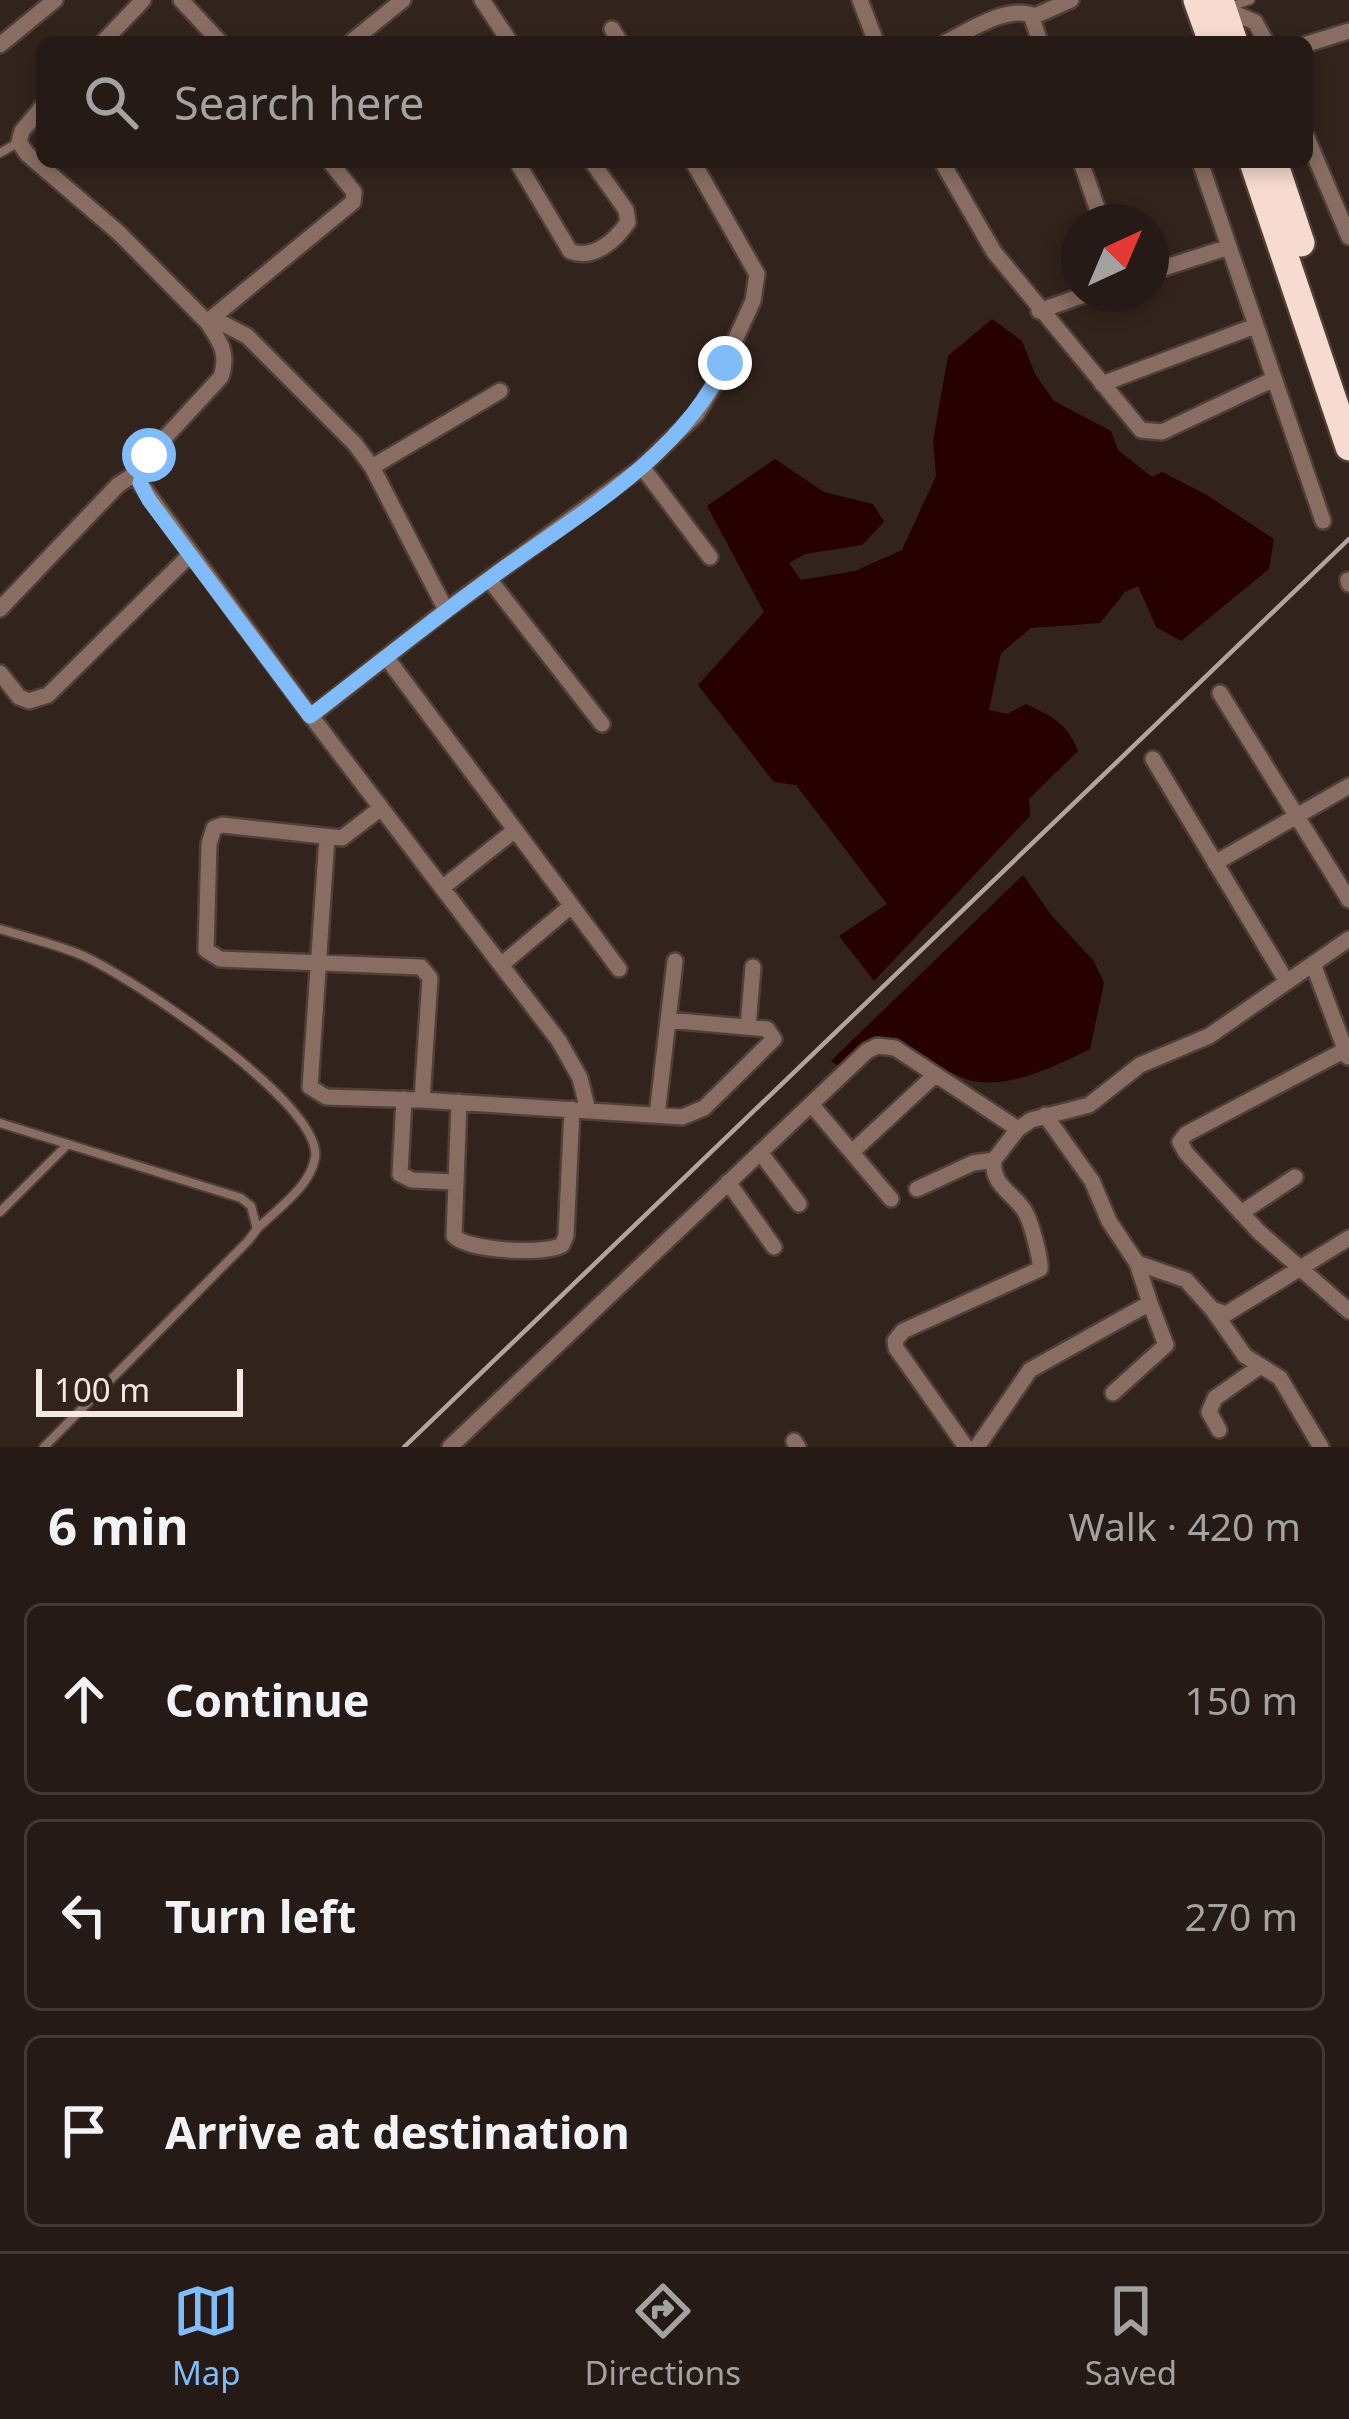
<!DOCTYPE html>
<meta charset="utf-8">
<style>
body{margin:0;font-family:"Noto Sans",sans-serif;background:#2e231f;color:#f1f3f6}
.compass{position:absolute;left:1061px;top:204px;width:108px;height:108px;border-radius:50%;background:#261a16;box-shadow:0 6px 18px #0003;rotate:44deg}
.scale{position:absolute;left:36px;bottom:30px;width:207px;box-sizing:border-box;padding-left:12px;border:6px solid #f3e8e4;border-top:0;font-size:33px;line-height:42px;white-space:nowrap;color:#f3e8e4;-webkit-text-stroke:9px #33231d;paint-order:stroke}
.stop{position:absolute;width:36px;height:36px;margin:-27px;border:9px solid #81bcfa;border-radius:50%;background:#fff}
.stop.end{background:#81bcfa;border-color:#fff;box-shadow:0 3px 12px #0008}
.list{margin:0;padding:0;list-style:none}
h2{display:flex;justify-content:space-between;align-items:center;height:156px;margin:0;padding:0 48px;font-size:51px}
h2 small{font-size:39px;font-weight:400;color:#a4a1a1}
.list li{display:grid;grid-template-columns:78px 1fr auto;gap:36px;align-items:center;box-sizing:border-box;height:192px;margin:0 24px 24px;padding:0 24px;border:3px solid #423835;border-radius:18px}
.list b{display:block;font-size:45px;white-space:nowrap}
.list em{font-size:39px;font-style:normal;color:#a4a1a1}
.icon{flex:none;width:66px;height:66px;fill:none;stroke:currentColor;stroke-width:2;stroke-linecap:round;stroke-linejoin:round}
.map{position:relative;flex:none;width:1349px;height:1447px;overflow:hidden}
.search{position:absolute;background:#261a16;box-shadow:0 6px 18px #0003;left:36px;right:36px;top:36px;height:132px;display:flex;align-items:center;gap:30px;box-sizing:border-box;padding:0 42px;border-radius:18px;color:#a4a1a1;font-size:45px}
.sheet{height:804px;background:#261a16}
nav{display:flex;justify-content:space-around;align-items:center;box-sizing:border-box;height:168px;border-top:3px solid #423835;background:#261a16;font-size:33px;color:#a4a1a1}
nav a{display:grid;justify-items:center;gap:6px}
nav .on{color:#81bcfa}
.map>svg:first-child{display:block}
.water{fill:#260100}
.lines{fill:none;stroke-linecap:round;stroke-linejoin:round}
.lane-casing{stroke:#4e3f39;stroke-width:12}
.street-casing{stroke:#4e3f39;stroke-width:20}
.highway-casing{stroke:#4e3f39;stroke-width:32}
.lane{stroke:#896d63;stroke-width:8}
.street{stroke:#896d63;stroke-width:15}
.highway{stroke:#f7dad0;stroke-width:27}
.rail{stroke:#b1a4a0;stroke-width:4.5}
.route{stroke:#81bcfa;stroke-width:15}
</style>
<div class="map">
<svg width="1349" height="1447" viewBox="0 0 1349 1447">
<rect width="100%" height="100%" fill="#33231d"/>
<path class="water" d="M992,319L1022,341L1035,374L1054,401L1111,431L1118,450L1152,477L1162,472L1207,495L1274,539L1269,569L1181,641L1156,627L1138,586L1125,592L1100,623L1031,628L1001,653L989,710L1007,714L1026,704C1053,717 1067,723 1078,751L1029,799L1030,816L874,981L839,936L887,904L796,785L774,782L698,685L764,612L707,506L775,459L824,492L873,504L884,522L862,545L805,554L789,563L801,580L855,571L902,550L936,476L933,441L948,356Z
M1023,875L1051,915L1094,961L1104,983L1090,1049C1057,1065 1017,1086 978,1082C955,1079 913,1050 891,1038L850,1074L831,1061Z"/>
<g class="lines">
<defs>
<path id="lane" d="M1230,7L1250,0
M0,153L19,142
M0,929C26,937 54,944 79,954C127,974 324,1104 315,1158C310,1187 277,1209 258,1228
M0,1123L241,1198L251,1206L257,1229L248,1241L44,1447
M0,1212L68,1144"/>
<path id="street" d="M181,0L220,42
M482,0L510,42
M860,0L876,42
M1224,9L1255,22L1266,42
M612,29L620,42
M103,42L143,0
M351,42L403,0
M946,42C971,30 1008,4 1035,16
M1040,42L1033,21L1035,16L1071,0
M1307,44L1349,31
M0,45L55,0
M42,107L22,131L19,142L27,154L119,233L207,322L218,321L247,336L355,444L372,467L446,610
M1307,138L1349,237
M517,162L570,251C593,261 616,240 628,222L626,210L592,162
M942,162L994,252L1141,430L1162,432L1274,379
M1081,162L1102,222
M1200,162L1323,521
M1151,272L1229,247
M1039,311L1087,294
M1102,384L1255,326
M372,467L500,391
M642,467L710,557
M489,579L602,724
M1348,580L1349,584
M0,609L118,485L141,470
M386,657L619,969
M0,673L19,697L29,701L48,695L190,555
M1220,693L1349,900
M311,716L140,483L149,455L221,377C229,353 220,341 207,322L353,202L354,192L330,162
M1153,759L1287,982
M381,808L342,838L222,825L214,828L209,844L206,950L220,959L421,967L430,978L422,1100L682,1117L704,1108L774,1039L767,1029L668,1020
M327,837L310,1087L326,1097L422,1100
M1215,863L1349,786
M442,888L515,830
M1313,964L1348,1057
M501,965L571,906
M748,1027L753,967
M1345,1050L1186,1134L1180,1142L1186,1153L1259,1232L1349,1311
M404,1099L400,1174L412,1180L455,1182
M459,1102L454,1236C468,1251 544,1255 562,1245L566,1236L572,1109
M811,1104L891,1199
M588,1111L580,1078L559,1041L311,716L446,610L642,467L696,415L715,384L753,301L757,274L693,162
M657,1115L675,961
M760,1152L799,1204
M852,1152L935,1075
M728,1182L774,1247
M917,1189L973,1163L994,1160
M1241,1213L1295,1177
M1137,1263L1186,1280L1212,1309L1226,1314L1349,1238
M1212,1309L1245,1356L1280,1378L1321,1447
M1113,1393L1166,1345L1150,1303
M1219,1430L1209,1412L1215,1398L1259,1367
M794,1441L798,1447
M450,1447L867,1051L877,1046L895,1048L1018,1129
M966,1447L896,1348L895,1341L903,1331L1040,1269C1041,1259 1031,1220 1024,1210C1012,1192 991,1185 994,1160L1018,1129L1031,1120L1089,1105L1140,1065L1209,1036L1349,939
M977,1447L1030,1370L1150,1303L1137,1263L1109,1221L1092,1181L1045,1115"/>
<path id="highway" d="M1197,0L1212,42
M1220,0L1234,42
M1253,162L1349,447
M1274,162L1301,243"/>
</defs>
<use href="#lane" class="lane-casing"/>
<use href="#street" class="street-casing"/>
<use href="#highway" class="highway-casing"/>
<use href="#lane" class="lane"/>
<use href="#street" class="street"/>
<use href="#highway" class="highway"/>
<path class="rail" d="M404,1447L1349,539"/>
</g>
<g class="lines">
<path class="route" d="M149,455L140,483L149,500L310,716C371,669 430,622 492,577C576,515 678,460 725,363"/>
</g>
</svg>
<svg class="compass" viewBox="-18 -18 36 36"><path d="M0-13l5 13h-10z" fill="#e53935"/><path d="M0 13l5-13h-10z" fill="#a4a1a1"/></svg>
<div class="scale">100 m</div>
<div class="stop" style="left:149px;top:455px"></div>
<div class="stop end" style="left:725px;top:363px"></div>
<div class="search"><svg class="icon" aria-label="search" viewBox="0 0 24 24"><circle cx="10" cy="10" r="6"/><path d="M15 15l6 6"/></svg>Search here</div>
</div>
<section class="sheet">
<h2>6 min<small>Walk · 420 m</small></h2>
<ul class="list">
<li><svg class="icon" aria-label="ahead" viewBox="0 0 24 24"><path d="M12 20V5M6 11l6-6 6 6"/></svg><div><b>Continue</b></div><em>150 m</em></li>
<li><svg class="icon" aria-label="left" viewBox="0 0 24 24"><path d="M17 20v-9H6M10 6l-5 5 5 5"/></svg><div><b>Turn left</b></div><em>270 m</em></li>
<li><svg class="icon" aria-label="arrive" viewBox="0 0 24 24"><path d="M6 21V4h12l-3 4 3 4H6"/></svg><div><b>Arrive at destination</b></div></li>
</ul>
</section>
<nav>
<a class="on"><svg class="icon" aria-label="map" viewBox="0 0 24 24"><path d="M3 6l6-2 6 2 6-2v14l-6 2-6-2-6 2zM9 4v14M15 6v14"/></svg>Map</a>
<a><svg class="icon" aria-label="directions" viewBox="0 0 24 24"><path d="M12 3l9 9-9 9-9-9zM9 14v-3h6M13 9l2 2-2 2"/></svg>Directions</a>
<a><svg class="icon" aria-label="saved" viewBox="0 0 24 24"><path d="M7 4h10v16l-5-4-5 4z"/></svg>Saved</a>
</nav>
